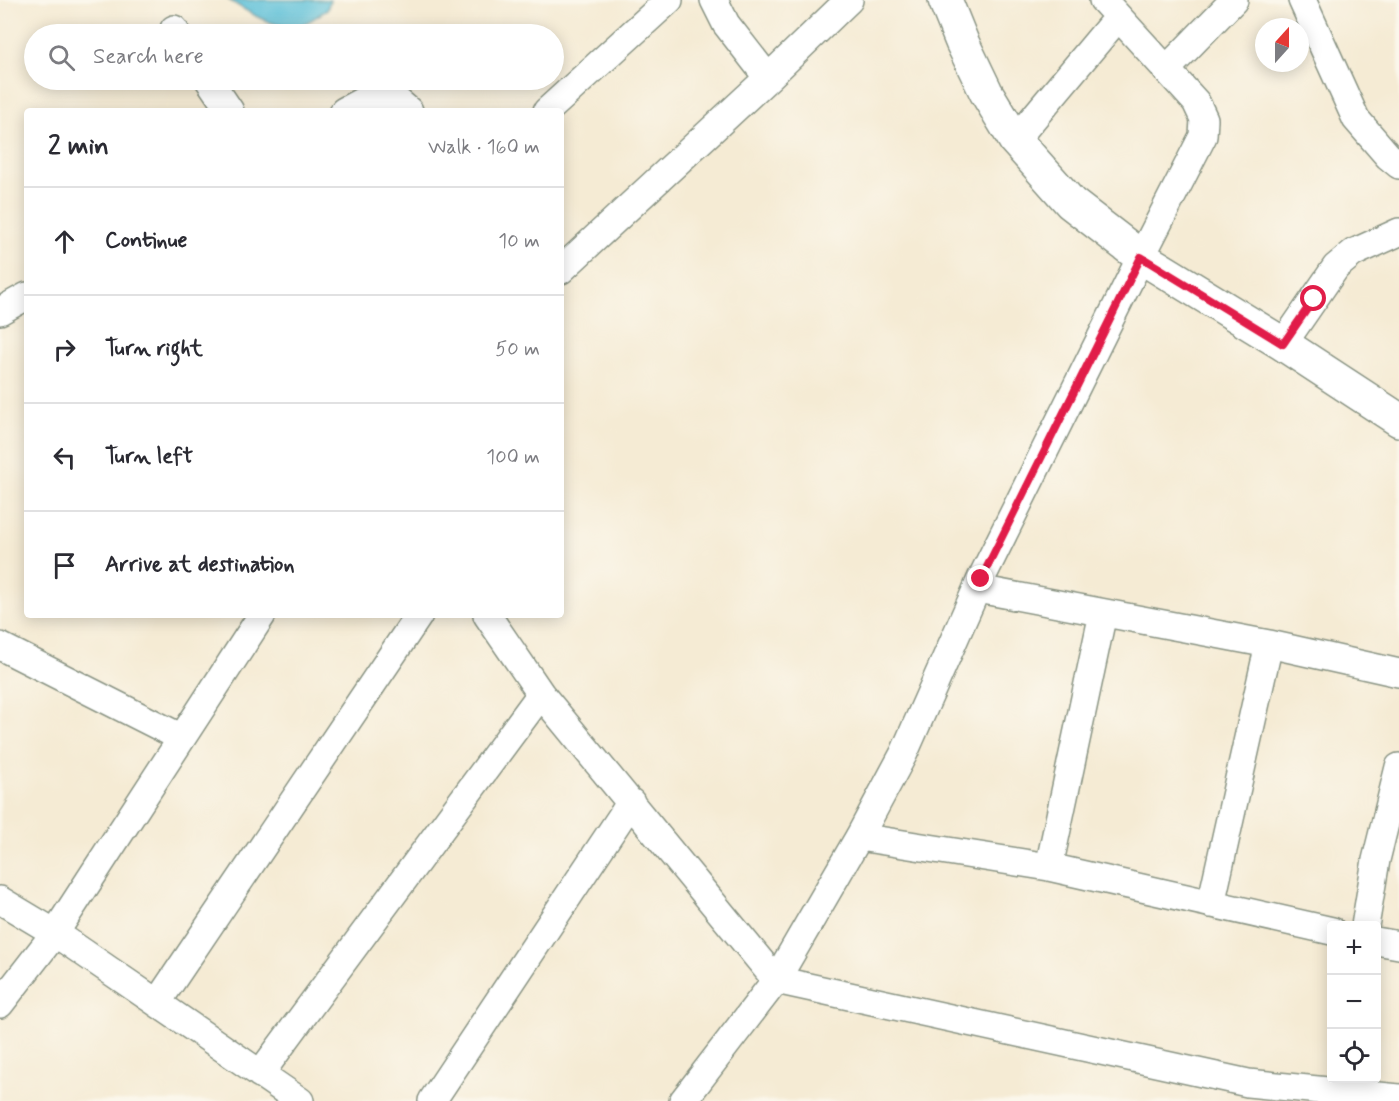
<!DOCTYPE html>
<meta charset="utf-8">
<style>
body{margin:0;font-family:Mynerve,sans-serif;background:#f2f2f3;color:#2b2b33}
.controls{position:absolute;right:18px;bottom:18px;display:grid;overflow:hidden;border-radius:6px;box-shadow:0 3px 15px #0003}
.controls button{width:54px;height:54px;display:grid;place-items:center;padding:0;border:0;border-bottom:2px solid #e1e1e2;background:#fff;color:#2b2b33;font:30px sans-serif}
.compass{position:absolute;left:1255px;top:18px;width:54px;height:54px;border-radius:50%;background:#fff;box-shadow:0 3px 15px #0003;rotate:21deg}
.stop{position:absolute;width:18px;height:18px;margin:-14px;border:4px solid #e11d48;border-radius:50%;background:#fff}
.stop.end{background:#e11d48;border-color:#fff;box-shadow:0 2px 6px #0008}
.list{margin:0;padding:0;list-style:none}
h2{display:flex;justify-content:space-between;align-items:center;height:78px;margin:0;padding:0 24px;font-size:26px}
h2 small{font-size:20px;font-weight:400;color:#7c7c81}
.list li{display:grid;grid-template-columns:39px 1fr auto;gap:18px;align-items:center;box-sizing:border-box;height:108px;padding:0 24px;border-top:2px solid #e1e1e2}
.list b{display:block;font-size:22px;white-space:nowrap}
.list em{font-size:20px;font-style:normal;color:#7c7c81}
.icon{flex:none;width:33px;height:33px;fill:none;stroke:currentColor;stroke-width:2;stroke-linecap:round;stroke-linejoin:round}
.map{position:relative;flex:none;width:1399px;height:1101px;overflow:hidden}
.search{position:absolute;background:#fff;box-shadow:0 3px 15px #0003;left:24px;top:24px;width:540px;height:66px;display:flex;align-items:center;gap:15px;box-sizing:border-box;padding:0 21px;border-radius:33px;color:#7c7c81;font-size:22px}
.panel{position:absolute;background:#fff;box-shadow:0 3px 15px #0003;left:24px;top:108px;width:540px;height:510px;border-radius:6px}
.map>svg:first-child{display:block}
.water{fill:#5bc0d8;stroke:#3d7e86;stroke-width:1.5}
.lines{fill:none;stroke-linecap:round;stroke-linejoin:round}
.minor-casing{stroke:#8a9484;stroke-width:30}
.major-casing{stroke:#8a9484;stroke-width:36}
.minor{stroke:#fff;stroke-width:27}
.major{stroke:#fff;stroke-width:33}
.route{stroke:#e11d48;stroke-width:8}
</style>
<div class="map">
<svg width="1399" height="1101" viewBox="0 0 1399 1101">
<rect width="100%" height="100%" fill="#fbf7ec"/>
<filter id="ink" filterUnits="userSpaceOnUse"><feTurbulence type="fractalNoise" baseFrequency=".0167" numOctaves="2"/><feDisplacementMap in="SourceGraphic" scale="12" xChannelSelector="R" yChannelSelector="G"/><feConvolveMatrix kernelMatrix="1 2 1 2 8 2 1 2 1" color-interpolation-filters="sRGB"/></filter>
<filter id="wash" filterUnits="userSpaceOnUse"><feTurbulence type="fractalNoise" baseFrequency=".008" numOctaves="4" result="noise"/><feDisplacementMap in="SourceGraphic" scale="24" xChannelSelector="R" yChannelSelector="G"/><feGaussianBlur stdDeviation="1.35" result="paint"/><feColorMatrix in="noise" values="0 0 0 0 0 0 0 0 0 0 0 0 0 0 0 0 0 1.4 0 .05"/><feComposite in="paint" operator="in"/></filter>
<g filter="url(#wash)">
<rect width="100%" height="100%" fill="#f5ebd4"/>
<path class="water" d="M229,0H330L327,10C318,15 307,24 297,26C273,29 248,12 229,0Z"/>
</g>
<g filter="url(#ink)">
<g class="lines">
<defs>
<path id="minor" d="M714,0L726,24L768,78
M1302,0L1356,119L1388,156L1399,165
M174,29L177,34
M1166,70L1234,0
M209,80L230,111
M344,111L366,99H395L409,111
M547,111L669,0
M1015,140L1118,17
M561,270L768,78L849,0
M0,311L27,296
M1283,344L1336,267L1353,253L1399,232
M978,589L1269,644L1399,673
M487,615L541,694L776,980L1248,1083L1399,1098
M0,646L182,738
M859,837L1049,867L1103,613
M1049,867L1332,931
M0,900L55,933L300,1101
M1211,904L1269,644
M1365,926L1376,860L1399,767
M1376,941L1399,945
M157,1003L419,615
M0,1004L55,933L262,615
M260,1074L541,694
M432,1101L631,802
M683,1101L776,980L859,837L904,753L981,579L1141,257L1203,136L1204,119L1196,102L1103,0"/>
<path id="major" d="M945,0L962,42L986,92L1015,140L1071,203L1141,257L1283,344L1399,420"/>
</defs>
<use href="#minor" class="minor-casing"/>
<use href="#major" class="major-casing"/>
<use href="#minor" class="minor"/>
<use href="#major" class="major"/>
</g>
</g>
<g class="lines" filter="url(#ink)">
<path class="route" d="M981,579L1141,257L1283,344L1314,299"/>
</g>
</svg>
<div class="controls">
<button>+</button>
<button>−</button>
<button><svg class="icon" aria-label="locate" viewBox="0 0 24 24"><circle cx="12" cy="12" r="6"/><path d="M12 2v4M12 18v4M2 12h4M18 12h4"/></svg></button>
</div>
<svg class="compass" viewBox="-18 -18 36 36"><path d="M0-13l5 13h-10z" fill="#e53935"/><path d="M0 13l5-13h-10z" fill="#7c7c81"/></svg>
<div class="stop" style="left:1314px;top:299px"></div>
<div class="stop end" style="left:981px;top:579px"></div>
<div class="search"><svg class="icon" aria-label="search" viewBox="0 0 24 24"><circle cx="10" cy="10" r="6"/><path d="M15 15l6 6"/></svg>Search here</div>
<section class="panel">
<h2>2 min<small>Walk · 160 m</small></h2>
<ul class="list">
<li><svg class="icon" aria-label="ahead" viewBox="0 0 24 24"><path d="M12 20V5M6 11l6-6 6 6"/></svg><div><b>Continue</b></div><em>10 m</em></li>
<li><svg class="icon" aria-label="right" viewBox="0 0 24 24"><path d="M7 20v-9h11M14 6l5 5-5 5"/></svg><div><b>Turn right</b></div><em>50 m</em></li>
<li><svg class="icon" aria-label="left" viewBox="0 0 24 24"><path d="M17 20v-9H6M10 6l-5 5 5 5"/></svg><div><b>Turn left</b></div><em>100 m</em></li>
<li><svg class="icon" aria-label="arrive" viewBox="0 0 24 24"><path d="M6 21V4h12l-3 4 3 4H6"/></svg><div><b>Arrive at destination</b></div></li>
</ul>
</section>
</div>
